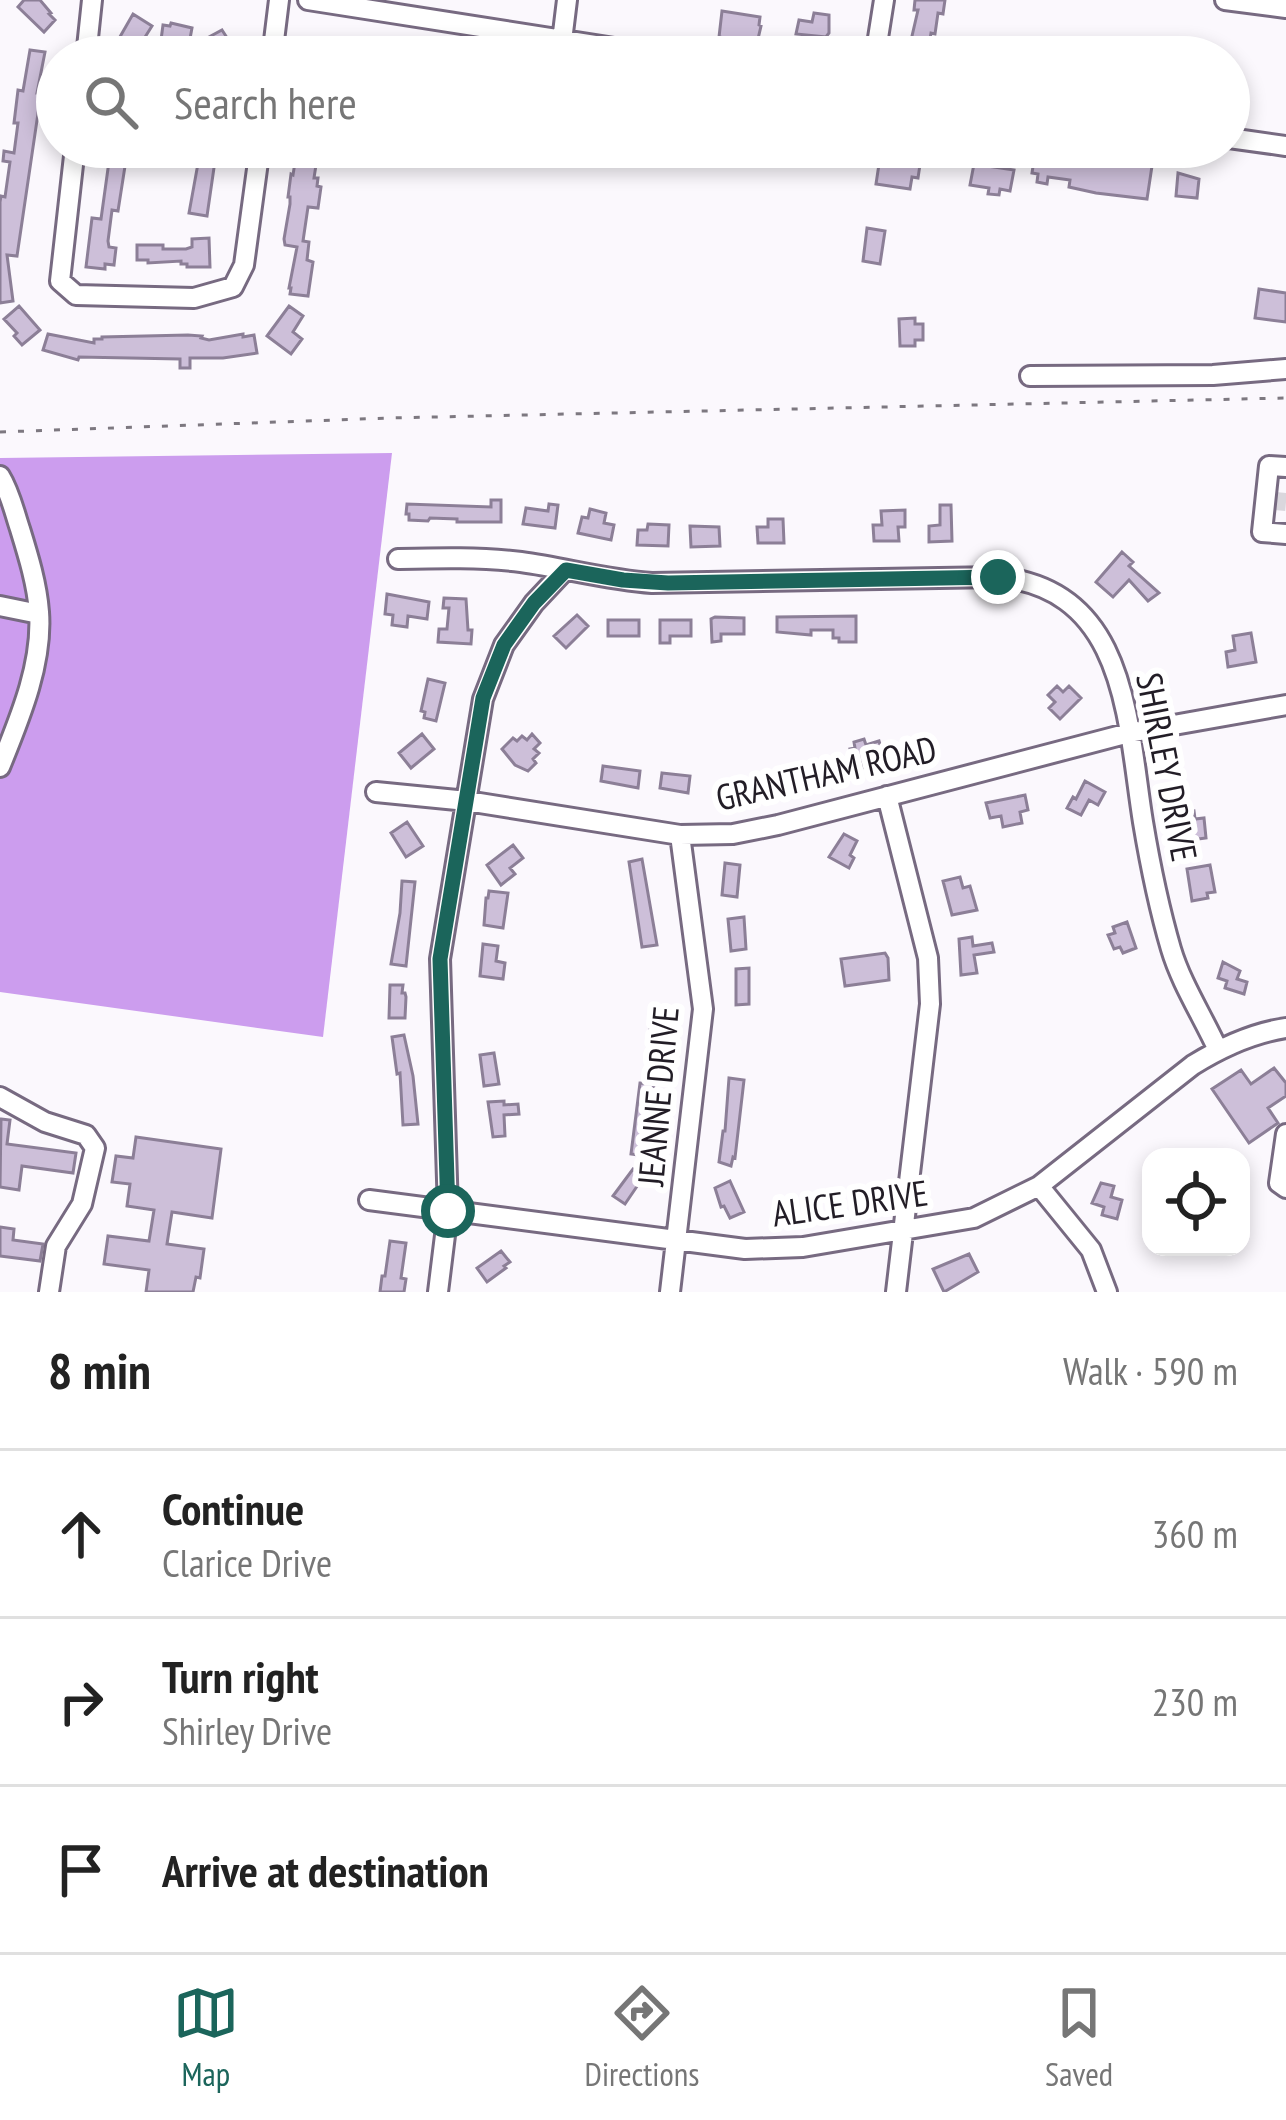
<!DOCTYPE html>
<meta charset="utf-8">
<style>
body{margin:0;font-family:"PT Sans Narrow",sans-serif;background:#f2f2f2;color:#222}
.controls{position:absolute;right:36px;bottom:36px;display:grid;overflow:hidden;border-radius:24px;box-shadow:0 6px 18px #0003}
.controls button{width:108px;height:108px;display:grid;place-items:center;padding:0;border:0;border-bottom:3px solid #e0e0e0;background:#fff;color:#222;font:60px sans-serif}
.stop{position:absolute;width:36px;height:36px;margin:-27px;border:9px solid #1b655b;border-radius:50%;background:#fff}
.stop.end{background:#1b655b;border-color:#fff;box-shadow:0 3px 12px #0008}
.list{margin:0;padding:0;list-style:none}
h2{display:flex;justify-content:space-between;align-items:center;height:156px;margin:0;padding:0 48px;font-size:51px}
h2 small{font-size:39px;font-weight:400;color:#767676}
.list li{display:grid;grid-template-columns:78px 1fr auto;gap:36px;align-items:center;box-sizing:border-box;height:168px;padding:0 48px;border-top:3px solid #e0e0e0}
.list b{display:block;font-size:45px;white-space:nowrap}
.list p{margin:0;font-size:39px;white-space:nowrap;color:#767676}
.list em{font-size:39px;font-style:normal;color:#767676}
.icon{flex:none;width:66px;height:66px;fill:none;stroke:currentColor;stroke-width:2;stroke-linecap:round;stroke-linejoin:round}
.map{position:relative;flex:none;width:1286px;height:1292px;overflow:hidden}
.search{position:absolute;background:#fff;box-shadow:0 6px 18px #0003;left:36px;right:36px;top:36px;height:132px;display:flex;align-items:center;gap:30px;box-sizing:border-box;padding:0 42px;border-radius:66px;color:#767676;font-size:45px}
.sheet{height:660px;background:#fff}
nav{display:flex;justify-content:space-around;align-items:center;box-sizing:border-box;height:168px;border-top:3px solid #e0e0e0;background:#fff;font-size:33px;color:#767676}
nav a{display:grid;justify-items:center;gap:6px}
nav .on{color:#1b655b}
.map>svg:first-child{display:block}
.forest{fill:#cc9dee}
.building{fill:#cdbfd9;stroke:#8c7f97;stroke-width:3}
.lines{fill:none;stroke-linecap:round;stroke-linejoin:round}
.minor-tunnel{stroke:#dad7dd;stroke-width:18;stroke-dasharray:18 9;stroke-linecap:butt}
.minor-casing{stroke:#776a81;stroke-width:24}
.minor{stroke:#fff;stroke-width:18}
.rail{stroke:#7d7880;stroke-width:3;stroke-dasharray:6 12;stroke-linecap:butt}
.route{stroke:#1b655b;stroke-width:15}
.labels{text-anchor:middle;stroke-width:12;stroke-linejoin:round;paint-order:stroke}
.street-label{font-size:36px;fill:#221d26;stroke:#fff}
</style>
<div class="map">
<svg width="1286" height="1292" viewBox="0 0 1286 1292">
<rect width="100%" height="100%" fill="#fbf8fd"/>
<path class="forest" d="M392,453L323,1037L0,992V458Z"/>
<path class="building" d="M24,0H40L51,13L49,14L55,20L44,32L18,7Z
M915,0H945L943,14L938,13L935,34L931,33L928,52L909,49L918,10H914Z
M722,11L760,17L759,25L761,26L757,43L719,37Z
M814,13L829,15V33L826,37L796,34L799,20L812,22Z
M133,14L152,26L135,53L117,42Z
M171,23L192,28L189,44L161,40L163,25L170,26Z
M222,30L235,50L236,57H217L207,38Z
M30,50L45,52L37,93H41L17,256L7,255L13,301L0,303V202L1,196L5,197L10,162L3,161L4,151L14,153L18,123H14L18,90L23,91Z
M111,147H128L118,211L112,210L108,241L109,247L116,248L114,265L105,264V269L86,267L92,218L101,219Z
M201,147H217L207,216L189,213Z
M277,147H315V152H318L314,178H318L317,186L321,187L318,208L308,207L303,241L309,242L307,260L313,262L308,296L290,294L291,288H289L297,247L285,245L284,239L290,204V197H288L291,174L293,175L296,156L277,153Z
M1036,147L1152,166L1147,199L1096,193L1069,187L1070,180L1048,177L1047,184L1037,182L1038,174L1032,173Z
M881,151L921,158L918,178L912,177L910,189L876,184Z
M974,164L1014,170L1010,191L1000,189L999,195L988,194L989,188L970,185Z
M1178,173L1199,179L1197,198L1176,196Z
M867,228L885,231L880,264L863,261Z
M209,238L210,267H187V264H181V261L148,263V260H137V245H163V249H186L192,247V239Z
M1259,289L1286,293V322L1255,318Z
M19,306L40,330L22,345L14,336L17,333L4,319Z
M289,306L303,316L293,332L302,339L291,354L267,336Z
M915,318V324H923V340H915V346H900L899,319Z
M48,334L94,343V339H102V337L188,335L202,336L201,338L209,340L243,334V337L254,335L257,353L223,358H190V368H180V359L79,357L78,360L43,350Z
M491,500H501V522H457V519L430,518L428,521L409,520V514H406L407,504L491,507Z
M549,504L558,505L555,528L523,524L526,508L548,511Z
M940,505H951L952,541L929,542V526L940,525Z
M590,509L606,513L604,523L614,525L611,540L578,533L582,517L588,518Z
M905,510V527H898L899,541H874L873,525H882L881,511Z
M768,519H783L784,543H758L757,527H768Z
M648,524L669,525L668,546L637,545L638,530H647Z
M690,526L719,527L720,546L691,547Z
M1122,552L1133,562L1129,566L1159,593L1148,601L1129,580L1113,597L1096,582Z
M387,594L429,602L427,619L408,616L407,627L392,625L393,615L385,614Z
M444,598L466,599L468,630H472L471,644L438,642L439,629H447L449,608H443Z
M577,615L588,626L566,648L554,636Z
M856,616V642H839V638H833V630H811V635L777,632V617Z
M715,617L744,618V634H721V641L712,642L711,619Z
M608,620H639V636H608Z
M660,620H691V636H670V643H660Z
M1251,633L1256,662L1228,667L1226,652L1235,650L1233,636Z
M428,679L445,683L436,721L424,718L425,712L421,711Z
M1057,686L1063,692L1069,686L1081,698L1060,719L1049,708L1055,702L1048,695Z
M422,734L434,749L411,768L399,753Z
M532,734L540,743L534,749L539,753L533,759L536,763L528,771L515,765L502,749L513,738L517,741L522,736L527,740Z
M864,739L866,745L879,741L884,758L871,761L872,765L862,768L861,763L854,765L850,749L855,748L854,742Z
M603,766L640,771L638,788L601,781Z
M662,773L690,776L688,793L660,788Z
M1085,781L1105,792L1098,805L1089,800L1081,815L1067,808L1073,797L1076,799Z
M1025,795L1028,810L1020,812L1022,823L1003,827L1001,816L990,818L986,803Z
M1194,811L1195,819L1204,818L1206,838L1183,841L1180,813Z
M407,822L423,846L406,857L391,833Z
M844,834L857,841L850,855L854,858L849,868L829,857Z
M513,845L523,858L510,868L515,874L501,885L487,865Z
M642,859L657,945L642,947L629,862Z
M725,863L740,865L737,897L722,895Z
M1210,865L1215,892L1207,893L1208,898L1192,901L1187,869Z
M960,877L963,888L970,886L977,910L952,915L943,881Z
M402,881L415,882L406,966L391,964L400,913Z
M489,891L508,893L503,928L484,925L486,898H488Z
M744,917L746,949L731,951L728,919Z
M1127,922L1136,948L1123,953L1120,947L1114,949L1108,935L1115,933L1113,927Z
M972,937L973,946L992,943L994,952L974,955L977,973L961,975L959,939Z
M483,944L498,946L496,961L505,963L503,979L480,976Z
M885,953L888,958L889,980L845,986L841,959Z
M1223,962L1240,971L1237,979L1247,982L1244,994L1225,988L1227,981L1218,978Z
M749,968V1004L736,1005V969Z
M390,985H403L402,993H405L406,997L405,1018H389Z
M650,1025H664L665,1039L669,1038L667,1058L650,1059Z
M404,1035L413,1076L418,1124L403,1125L400,1073L397,1074L392,1037Z
M494,1053L499,1084L484,1086L480,1055Z
M1274,1068L1286,1083V1096L1268,1108L1278,1123L1249,1143L1212,1089L1241,1070L1251,1084Z
M729,1078L744,1080L735,1158L733,1157L731,1166L719,1162L723,1131H725Z
M640,1083L654,1084L646,1156L631,1154Z
M504,1101V1105L518,1104L519,1114L504,1115L505,1136L493,1137L488,1102Z
M1,1119L10,1120L7,1144L76,1153L73,1173L22,1166L19,1190L0,1187Z
M136,1137L221,1149L212,1218L172,1212L167,1244L204,1249L200,1278L196,1277L193,1292H146L149,1270L104,1264L108,1236L149,1241L154,1210L127,1206L130,1184L112,1182L116,1156L133,1158Z
M633,1169L644,1176L625,1204L613,1196Z
M730,1181L744,1212L730,1218L724,1206L721,1207L715,1188Z
M1101,1183L1114,1186L1111,1197L1122,1200L1117,1219L1102,1215L1104,1207L1092,1203Z
M0,1227L14,1229L13,1240L43,1244L40,1261L0,1256Z
M390,1241L406,1243L401,1278L406,1279L404,1292H380L382,1276H385Z
M501,1251L510,1262L504,1266L506,1268L487,1282L477,1268Z
M969,1254L978,1272L944,1292L933,1269Z"/>
<g class="lines">
<path class="minor-tunnel" d="M1275,501L1286,502"/>
<defs>
<path id="minor" d="M308,0L672,57
M1225,0L1286,8
M562,41L567,0
M86,57L92,0
M272,57L279,0
M875,57L884,0
M1229,138L1286,146
M75,147L60,281L76,295L194,298L233,287L244,265L260,147
M1030,376L1213,375L1286,369
M1286,467L1269,466L1262,532L1286,534
M0,476C10,492 14,511 20,529C28,555 37,584 39,612C43,664 19,720 0,767
M398,559C440,558 480,557 521,562C565,568 608,580 652,583L998,577C1128,589 1127,723 1143,822C1150,864 1159,908 1171,949C1181,983 1203,1017 1218,1050
M0,606L39,614
M376,792L467,801L680,835L733,834L778,825L1129,733L1286,705
M887,796L928,958L930,1004L896,1292
M0,1097L45,1122L86,1135L95,1148L82,1204L56,1246L49,1292
M1286,1134L1279,1183L1286,1188
M1039,1186L1091,1250L1107,1292
M369,1200L745,1249L803,1247L974,1218L1039,1186L1193,1065C1222,1047 1252,1033 1286,1028
M438,1292L448,1211L440,959L483,699L504,645L534,603L565,570
M670,1292L703,1009L680,835"/>
</defs>
<use href="#minor" class="minor-casing"/>
<use href="#minor" class="minor"/>
<path class="rail" d="M0,432L390,418L1286,398"/>
</g>
<g class="lines">
<path class="route" d="M448,1211L440,959L483,698L504,645L534,603L566,570L623,580L668,583L998,577"/>
</g>
<g class="labels">
<g class="street-label">
<text transform="translate(1167 767) rotate(79)" y="13">SHIRLEY DRIVE</text>
<text transform="translate(826 773) rotate(-13)" y="13">GRANTHAM ROAD</text>
<text transform="translate(658 1096) rotate(-85)" y="13">JEANNE DRIVE</text>
<text transform="translate(850 1203) rotate(-8)" y="13">ALICE DRIVE</text>
</g>
</g>
</svg>
<div class="controls">
<button><svg class="icon" aria-label="locate" viewBox="0 0 24 24"><circle cx="12" cy="12" r="6"/><path d="M12 2v4M12 18v4M2 12h4M18 12h4"/></svg></button>
</div>
<div class="stop" style="left:448px;top:1211px"></div>
<div class="stop end" style="left:998px;top:577px"></div>
<div class="search"><svg class="icon" aria-label="search" viewBox="0 0 24 24"><circle cx="10" cy="10" r="6"/><path d="M15 15l6 6"/></svg>Search here</div>
</div>
<section class="sheet">
<h2>8 min<small>Walk · 590 m</small></h2>
<ul class="list">
<li><svg class="icon" aria-label="ahead" viewBox="0 0 24 24"><path d="M12 20V5M6 11l6-6 6 6"/></svg><div><b>Continue</b><p>Clarice Drive</p></div><em>360 m</em></li>
<li><svg class="icon" aria-label="right" viewBox="0 0 24 24"><path d="M7 20v-9h11M14 6l5 5-5 5"/></svg><div><b>Turn right</b><p>Shirley Drive</p></div><em>230 m</em></li>
<li><svg class="icon" aria-label="arrive" viewBox="0 0 24 24"><path d="M6 21V4h12l-3 4 3 4H6"/></svg><div><b>Arrive at destination</b></div></li>
</ul>
</section>
<nav>
<a class="on"><svg class="icon" aria-label="map" viewBox="0 0 24 24"><path d="M3 6l6-2 6 2 6-2v14l-6 2-6-2-6 2zM9 4v14M15 6v14"/></svg>Map</a>
<a><svg class="icon" aria-label="directions" viewBox="0 0 24 24"><path d="M12 3l9 9-9 9-9-9zM9 14v-3h6M13 9l2 2-2 2"/></svg>Directions</a>
<a><svg class="icon" aria-label="saved" viewBox="0 0 24 24"><path d="M7 4h10v16l-5-4-5 4z"/></svg>Saved</a>
</nav>
